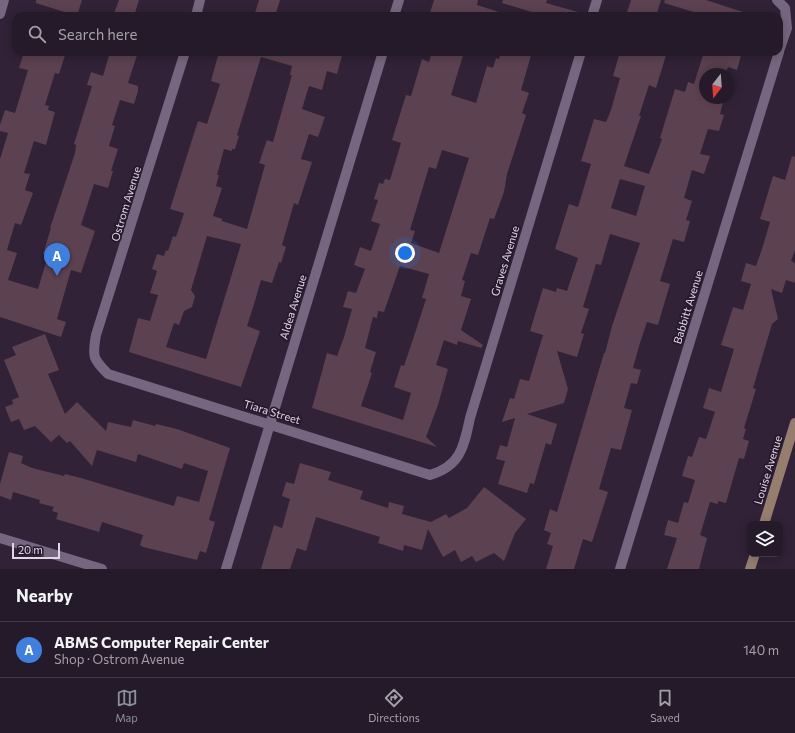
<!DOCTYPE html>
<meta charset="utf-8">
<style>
body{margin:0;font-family:Commissioner,sans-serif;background:#312735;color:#f1f3f6}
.controls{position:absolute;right:12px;bottom:12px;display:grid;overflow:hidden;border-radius:8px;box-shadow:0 2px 10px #0003}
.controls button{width:36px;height:36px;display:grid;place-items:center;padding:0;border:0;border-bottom:1px solid #423846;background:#251a29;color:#f1f3f6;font:20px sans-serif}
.compass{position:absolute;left:699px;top:68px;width:36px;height:36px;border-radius:50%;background:#251a29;box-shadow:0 2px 10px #0003;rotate:197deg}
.scale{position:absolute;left:12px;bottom:10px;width:48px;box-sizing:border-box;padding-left:4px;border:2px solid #e0d6e5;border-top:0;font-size:11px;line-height:14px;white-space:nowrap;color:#e0d6e5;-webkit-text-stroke:3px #27182d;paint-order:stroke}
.you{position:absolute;left:405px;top:253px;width:14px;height:14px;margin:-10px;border:3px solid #fff;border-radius:50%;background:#1a73e8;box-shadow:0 0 0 6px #1a73e833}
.badge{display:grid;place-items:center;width:26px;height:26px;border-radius:50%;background:#8c9099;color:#fff;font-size:13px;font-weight:700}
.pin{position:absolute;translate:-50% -33px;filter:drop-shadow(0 1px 2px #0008)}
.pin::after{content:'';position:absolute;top:21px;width:14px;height:12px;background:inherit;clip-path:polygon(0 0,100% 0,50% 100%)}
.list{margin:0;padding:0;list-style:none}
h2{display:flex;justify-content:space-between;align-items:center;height:52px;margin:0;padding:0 16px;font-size:17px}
h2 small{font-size:13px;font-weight:400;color:#a3a1a8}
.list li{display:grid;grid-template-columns:26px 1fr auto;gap:12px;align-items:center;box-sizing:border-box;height:56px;padding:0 16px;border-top:1px solid #423846}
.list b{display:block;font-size:15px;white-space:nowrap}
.list p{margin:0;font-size:13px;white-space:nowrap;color:#a3a1a8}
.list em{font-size:13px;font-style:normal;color:#a3a1a8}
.icon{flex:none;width:22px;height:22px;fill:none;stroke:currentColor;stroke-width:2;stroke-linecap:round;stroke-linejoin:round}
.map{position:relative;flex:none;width:795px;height:569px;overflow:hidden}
.search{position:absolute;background:#251a29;box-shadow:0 2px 10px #0003;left:12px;right:12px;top:12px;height:44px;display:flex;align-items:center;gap:10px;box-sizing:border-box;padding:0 14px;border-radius:12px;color:#a3a1a8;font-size:15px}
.sheet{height:108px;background:#251a29}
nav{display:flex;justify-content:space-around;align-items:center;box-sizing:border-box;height:56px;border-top:1px solid #423846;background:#251a29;font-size:11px;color:#a3a1a8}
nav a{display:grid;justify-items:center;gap:2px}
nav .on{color:#8c9099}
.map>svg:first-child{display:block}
.building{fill:#5c4150;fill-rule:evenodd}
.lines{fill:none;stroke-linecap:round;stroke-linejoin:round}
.minor{stroke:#77667f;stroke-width:10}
.tertiary{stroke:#77667f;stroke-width:10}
.secondary{stroke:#957e6e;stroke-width:10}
.labels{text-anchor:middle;stroke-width:3.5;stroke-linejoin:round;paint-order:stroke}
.street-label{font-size:11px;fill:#e0d6e5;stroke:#27182d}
</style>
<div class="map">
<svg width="795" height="569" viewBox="0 0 795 569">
<rect width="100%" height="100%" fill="#312237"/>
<path class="building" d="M36,0H82L77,16L36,3Z
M119,0H139L134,16H113Z
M259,0H280L275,16H254Z
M434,0H478L477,5L502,13L501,16H429Z
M503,0H547L546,3L578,12L577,16H545L502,3Z
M631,0H661L656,16H641L627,12Z
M665,0H706L746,13L745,16H707L664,3Z
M24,52H66L59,74L55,73L45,105L49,106L48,110L55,112L46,145L34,141L24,173L30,174L25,190L33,193L21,225L15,223L7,250L17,253L8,280L38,289L48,256L43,254L51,228H50L75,153L76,145L74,144L92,86L87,85L91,72L103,76L110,52H138L128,83L138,86V91L134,104L120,100L112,125L115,126L109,146L118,149L111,171H113L108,188L94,184L81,225L95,231L81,273L71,270L57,319L66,322L61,337L0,317V159L8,133L0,131V125L5,110L15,113L28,70L19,68Z
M219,52H343L337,74L327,71L322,90L309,86L302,109L325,117L318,137L309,134L301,159L312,162L298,205L294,203L282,245L286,247L281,263L279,262L272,283L261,280L255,301L247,326L260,331L241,387L129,352L138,318L150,321L158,295L150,293L157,271L152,269L157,254L164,256L166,250L168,251L173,236L176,237L184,213L170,209L198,121L207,124L220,84L211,81ZM261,57L292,66L290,75H292L273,142L267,140L259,163L265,165L247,229L222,221V219L213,216L222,188L216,186L219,175H217L224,149L232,151V149H235L239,136L237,135ZM207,236L241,244L206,359L166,347L174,323L179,325L184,311L192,307L195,296L191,290Z
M432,52H464L451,95L476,103L487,66L493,68L496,58L499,59L501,52H532L521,90L529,93L522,113L526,115L507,174L504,192L494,219L490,218L478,255L471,253L462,280L465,281L461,296L471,299L461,330L483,345L481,348L458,341L457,345L444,340L436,365L448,369L438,405L426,437L437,447L312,408L327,353L337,356L344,337L352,309L343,307L348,291L356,293L365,269L354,265L360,247L371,251L380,224L371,221L378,200L374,199L379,183L383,184L385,179L390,180L401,143L392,140L406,95L411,96L422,59L429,62ZM442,150L469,158L439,253L411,243L415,231L410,230L429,167L436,169ZM400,266L429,274L422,298L426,299L417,327L404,366L401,365L394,387L411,393L403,420L361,406L372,373L370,372L376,352L365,348L366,344L373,317L377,318L378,311L384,312Z
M620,52H667L656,88L649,85L639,116H641L624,166L649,174L662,139L660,138L675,89L685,92L688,82L694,84L704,52H742L737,70L728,67L725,74H705V98H724L720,114L724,115L719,131L708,129L700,154L710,156L704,174L692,170L684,198L692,201L686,220L690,221L684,242L673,239L660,281L670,284L658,325L647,322L639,346L633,368L641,370L637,384L631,383L624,408L632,410L621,450L611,448L599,489L608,492L592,542L583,539L574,569H546L553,546L547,544L551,533L544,530L550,509L557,512L604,353H605L612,326L640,243L610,234L601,265L596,264L583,307L589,309L581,333L584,334L577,357L557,351L568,389L564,403L527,414L557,424L551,445L546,443L534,484L530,483L527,493L498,484L505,461L496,459L500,445L507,447L515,418L502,422L510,398L514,399L520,379L529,381L543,335L530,331L543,288L556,292L557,288L567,291L578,258L555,249L569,204L578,207L591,164L581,161L594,119L606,122L611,110L620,78L613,76ZM620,179L645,186L636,216L611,208Z
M792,156L795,157V250L791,261L795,263V283L786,280L782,293L771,289L778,319L772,324L753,388L756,389L744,428L746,429L743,439L749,441L744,459L739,458L726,503L718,501V504L710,502L700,535L707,538L699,569H667L677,538L664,535L668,520L678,523L684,502L688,503L695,480L682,476L688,456L692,457L699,437L706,439L715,412L703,408L709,388L721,392L734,349L721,345L733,307L743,310L751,284L741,281L746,263L756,266L762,249L770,222L760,219L773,176L785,180Z
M45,334L59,370L48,374L65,414L77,402L106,431L108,422L131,427L133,420L155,426L156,424L177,429L230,448L209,520L215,522L206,553L200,551L197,560L143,547L140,545L143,535L102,522L99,532L56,519L58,513L52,511L54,507L39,503L40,500L13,492L11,500L0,496V484L9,452L23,456L21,463L32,468L64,476L65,474L81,478L174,506L177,496L199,502L208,471L184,463L182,469L138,454L136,462L97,450L92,466L70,441L67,443L59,435L51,442L35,426L24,430L19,419L11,422L5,407L13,404L12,400L19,397L4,360L16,355L12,347Z
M300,463L331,472L328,480L363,491L360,499L388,508L389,502L404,506L402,514L431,522L446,514L449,518L467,508L484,487L526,519L515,533L504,561L494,553L476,562L472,556L461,562L455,550L443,557L428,529L422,550L404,545L403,551L378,543L380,537L316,517L306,551L297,548L290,569H261L274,525L282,528L290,499L282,496L286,482L294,484Z"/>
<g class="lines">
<path class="minor" d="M777,0L785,8L787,28L779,51
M0,14L4,0
M196,16L200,0
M592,16L597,0
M185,52L96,335C92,357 93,359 108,374L430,475C461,466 464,446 470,418L581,52
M0,538L102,569
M620,569L779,52"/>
<path class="tertiary" d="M394,16L399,0
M226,569L383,52"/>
<path class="secondary" d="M764,524L795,423
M750,569L755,554"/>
</g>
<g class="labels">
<g class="street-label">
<text transform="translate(126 204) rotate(-73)" y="4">Ostrom Avenue</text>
<text transform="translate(505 261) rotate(-73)" y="4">Graves Avenue</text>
<text transform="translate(293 307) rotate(-73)" y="4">Aldea Avenue</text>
<text transform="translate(688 307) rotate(-73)" y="4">Babbitt Avenue</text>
<text transform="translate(272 412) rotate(17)" y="4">Tiara Street</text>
<text transform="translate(768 470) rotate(-73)" y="4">Louise Avenue</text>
</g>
</g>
</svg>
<div class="controls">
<button><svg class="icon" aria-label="layers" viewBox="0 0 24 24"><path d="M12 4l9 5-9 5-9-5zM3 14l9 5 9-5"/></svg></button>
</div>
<svg class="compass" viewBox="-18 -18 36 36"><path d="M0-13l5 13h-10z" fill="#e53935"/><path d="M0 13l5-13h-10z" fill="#a3a1a8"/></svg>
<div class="scale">20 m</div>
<div class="you"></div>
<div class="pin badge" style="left:57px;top:276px;background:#3f7fe0">A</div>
<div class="search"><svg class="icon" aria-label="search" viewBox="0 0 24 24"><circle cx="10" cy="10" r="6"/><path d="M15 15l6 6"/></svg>Search here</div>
</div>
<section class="sheet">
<h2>Nearby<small></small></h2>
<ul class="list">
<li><span class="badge" style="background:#3f7fe0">A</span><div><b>ABMS Computer Repair Center</b><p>Shop · Ostrom Avenue</p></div><em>140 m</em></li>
</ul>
</section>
<nav>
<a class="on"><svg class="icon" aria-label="map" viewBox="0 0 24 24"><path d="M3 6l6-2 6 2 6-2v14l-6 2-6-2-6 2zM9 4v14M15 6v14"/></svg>Map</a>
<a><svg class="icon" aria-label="directions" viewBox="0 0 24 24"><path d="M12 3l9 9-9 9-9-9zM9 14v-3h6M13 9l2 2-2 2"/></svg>Directions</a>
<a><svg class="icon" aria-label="saved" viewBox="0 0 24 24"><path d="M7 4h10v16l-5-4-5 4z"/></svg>Saved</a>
</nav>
